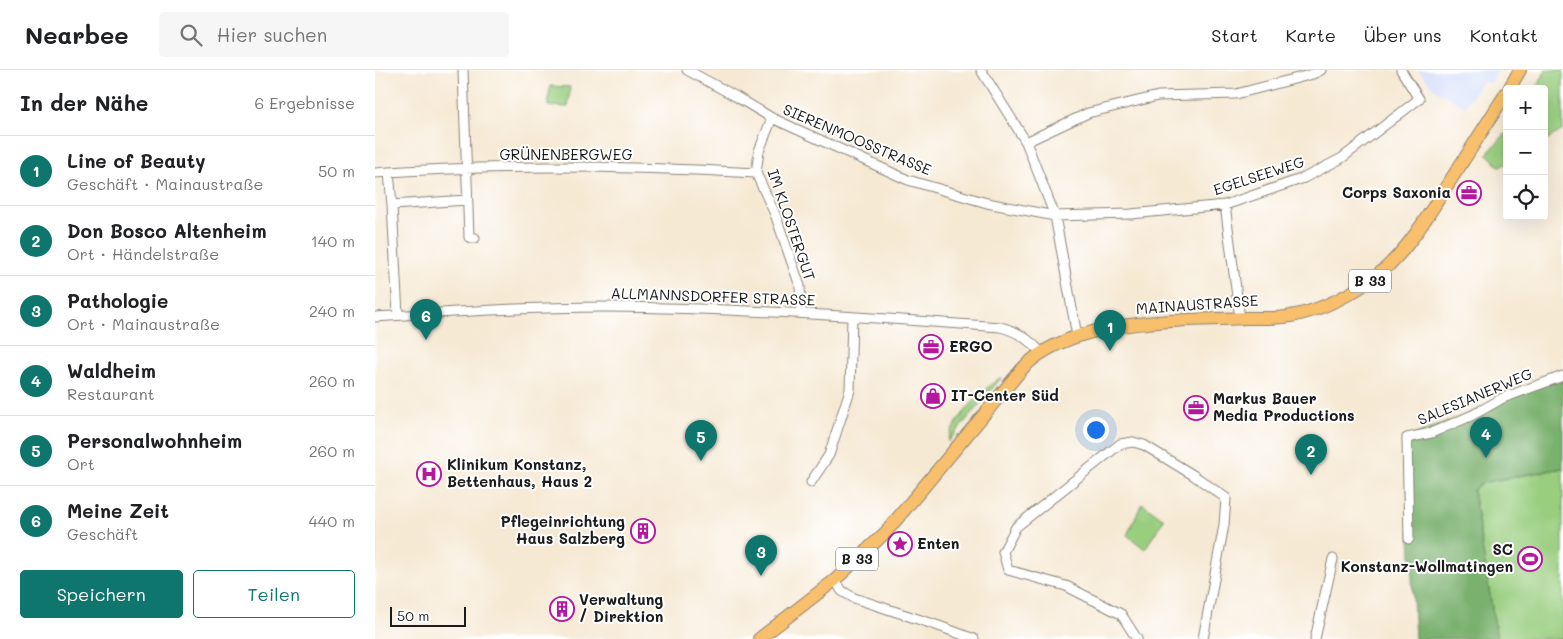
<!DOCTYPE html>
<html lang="de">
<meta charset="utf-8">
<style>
body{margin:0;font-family:Mali,sans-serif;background:#f6f6f6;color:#202124}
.controls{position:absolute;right:15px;top:15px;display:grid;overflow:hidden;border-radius:5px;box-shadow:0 5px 20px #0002}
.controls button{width:45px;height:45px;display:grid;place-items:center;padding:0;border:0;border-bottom:1px solid #e0e0e0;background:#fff;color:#202124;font:25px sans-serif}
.scale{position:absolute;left:15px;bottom:12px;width:76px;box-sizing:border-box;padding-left:5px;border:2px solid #1c1c1c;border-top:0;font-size:14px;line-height:18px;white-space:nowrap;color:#1c1c1c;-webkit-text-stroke:4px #fff;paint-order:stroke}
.you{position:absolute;left:720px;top:359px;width:18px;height:18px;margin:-12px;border:4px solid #fff;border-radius:50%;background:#1a73e8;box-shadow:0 0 0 8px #1a73e833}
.badge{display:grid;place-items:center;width:32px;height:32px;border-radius:50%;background:#0f766e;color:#fff;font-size:16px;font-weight:700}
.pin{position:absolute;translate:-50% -41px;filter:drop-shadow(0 1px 2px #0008)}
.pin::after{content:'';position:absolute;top:26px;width:18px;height:15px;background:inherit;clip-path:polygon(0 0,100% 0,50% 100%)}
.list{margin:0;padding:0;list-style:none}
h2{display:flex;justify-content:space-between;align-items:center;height:65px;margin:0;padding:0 20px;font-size:21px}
h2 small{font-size:16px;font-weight:400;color:#757577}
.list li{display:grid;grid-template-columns:32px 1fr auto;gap:15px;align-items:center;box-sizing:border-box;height:70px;padding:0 20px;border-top:1px solid #e0e0e0}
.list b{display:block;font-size:19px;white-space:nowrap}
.list p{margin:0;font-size:16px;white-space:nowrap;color:#757577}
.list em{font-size:16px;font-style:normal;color:#757577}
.actions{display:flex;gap:10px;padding:15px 20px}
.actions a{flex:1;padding:11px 0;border:1px solid #0f766e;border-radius:5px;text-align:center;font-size:18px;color:#0f766e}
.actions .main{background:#0f766e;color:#fff}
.icon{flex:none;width:28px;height:28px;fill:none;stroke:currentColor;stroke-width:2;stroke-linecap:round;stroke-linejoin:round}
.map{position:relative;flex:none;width:1188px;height:569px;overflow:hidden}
header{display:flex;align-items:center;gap:30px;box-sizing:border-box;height:70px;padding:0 25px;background:#fff;border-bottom:1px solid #e0e0e0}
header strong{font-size:24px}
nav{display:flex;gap:28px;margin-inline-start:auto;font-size:18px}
.search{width:350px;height:45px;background:#f6f6f6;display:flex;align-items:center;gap:12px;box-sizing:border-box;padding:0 18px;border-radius:5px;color:#757577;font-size:19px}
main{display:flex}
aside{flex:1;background:#fff}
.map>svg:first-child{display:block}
.built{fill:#d0daf9}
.green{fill:#99ce7f;stroke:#5a754e}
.forest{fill:#7ab16e;stroke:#4b6645}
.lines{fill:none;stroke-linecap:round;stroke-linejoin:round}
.street-casing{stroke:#898278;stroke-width:11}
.primary-casing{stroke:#898278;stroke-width:14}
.street{stroke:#fff;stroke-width:9}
.primary{stroke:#f8bf6c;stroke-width:12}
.labels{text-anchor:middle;stroke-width:4;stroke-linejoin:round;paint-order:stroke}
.shield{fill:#fff;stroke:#606060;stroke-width:1}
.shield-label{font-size:14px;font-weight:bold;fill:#1c1c1c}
.street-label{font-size:15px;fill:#1c1c1c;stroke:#fff}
.poi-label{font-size:15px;font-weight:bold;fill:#1c1c1c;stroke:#fff;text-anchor:start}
</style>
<header>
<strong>Nearbee</strong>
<div class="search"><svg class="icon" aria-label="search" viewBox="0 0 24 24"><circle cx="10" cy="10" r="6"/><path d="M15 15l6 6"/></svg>Hier suchen</div>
<nav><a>Start</a><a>Karte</a><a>Über uns</a><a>Kontakt</a></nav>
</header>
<main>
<aside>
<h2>In der Nähe<small>6 Ergebnisse</small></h2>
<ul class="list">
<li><span class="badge">1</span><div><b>Line of Beauty</b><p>Geschäft · Mainaustraße</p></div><em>50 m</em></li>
<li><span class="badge">2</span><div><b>Don Bosco Altenheim</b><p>Ort · Händelstraße</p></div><em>140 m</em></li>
<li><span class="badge">3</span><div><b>Pathologie</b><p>Ort · Mainaustraße</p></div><em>240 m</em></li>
<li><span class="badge">4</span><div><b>Waldheim</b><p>Restaurant</p></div><em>260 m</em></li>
<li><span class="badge">5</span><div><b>Personalwohnheim</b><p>Ort</p></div><em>260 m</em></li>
<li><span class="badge">6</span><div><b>Meine Zeit</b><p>Geschäft</p></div><em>440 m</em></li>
</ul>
<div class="actions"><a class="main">Speichern</a><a>Teilen</a></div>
</aside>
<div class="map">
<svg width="1188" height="569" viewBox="0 0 1188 569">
<rect width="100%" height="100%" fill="#fff"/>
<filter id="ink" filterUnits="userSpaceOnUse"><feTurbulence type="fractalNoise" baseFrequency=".02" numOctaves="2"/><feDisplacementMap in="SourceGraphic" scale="10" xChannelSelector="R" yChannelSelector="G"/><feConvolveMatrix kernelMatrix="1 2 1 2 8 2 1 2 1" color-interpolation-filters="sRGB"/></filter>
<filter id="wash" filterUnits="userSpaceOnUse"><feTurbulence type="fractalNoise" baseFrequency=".0096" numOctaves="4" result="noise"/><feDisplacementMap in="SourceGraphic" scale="20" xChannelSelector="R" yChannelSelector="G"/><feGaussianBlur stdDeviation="1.12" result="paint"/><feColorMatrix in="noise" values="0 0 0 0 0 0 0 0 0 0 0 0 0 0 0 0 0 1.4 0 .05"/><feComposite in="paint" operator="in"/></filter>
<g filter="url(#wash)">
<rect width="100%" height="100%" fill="#f6e9d4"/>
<path class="built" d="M1043,0H1124L1115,14L1107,11L1090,37L1059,19Z"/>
<path class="green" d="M1171,0H1188V60L1169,71V19H1161Z
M175,16L195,17L193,37L173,36Z
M1132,62V93L1125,97L1112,84Z
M627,307L573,372C573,356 612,314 627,307Z
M1188,398V569H1122L1098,420L1106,413Z
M767,433L789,449L770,479L752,465Z"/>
<path class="forest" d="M1188,306V398L1106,413L1098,420L1122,569H1040L1034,447L1032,368Z"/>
</g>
<g filter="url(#ink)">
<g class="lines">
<defs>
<path id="street" d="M88,0L94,167L100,168
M312,0L360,26L397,48L533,110L612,133L680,146L756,144L850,135L929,108L967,88L1044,29L1026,0
M606,0L651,72L680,146L702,266
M397,48L384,81L381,103L400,144L425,216L426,243
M651,72L713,43L783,26L861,24L938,4L946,0
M14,102L17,135L92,130
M0,103C126,94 255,96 381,103
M17,135L23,245
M850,135L865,249
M0,247C77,242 154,237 231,237C362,238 494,247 625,257C643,261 654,270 667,283
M436,412L454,385L475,320L477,247
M1034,469L1032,368L1056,363L1098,345L1128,328L1188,306
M460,510L467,521L479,528L561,555L599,569
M762,569L746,544L691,516L633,500L628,482L641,457L745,374L758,372L769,375L818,405L851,428L849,455L828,569
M940,569L958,489"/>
<path id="primary" d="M1134,19L1145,0
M384,569L460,510L511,462L647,299C696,247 804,251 871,248C885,248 902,249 916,246C943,241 969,228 992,213C1028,189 1050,150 1073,114C1093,84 1112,53 1132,22"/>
</defs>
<use href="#street" class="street-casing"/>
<use href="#primary" class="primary-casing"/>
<use href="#street" class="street"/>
<use href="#primary" class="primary"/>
</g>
</g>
<defs>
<symbol id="office-ring" viewBox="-11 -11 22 22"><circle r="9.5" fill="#fff" stroke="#b5179e" stroke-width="1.5"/><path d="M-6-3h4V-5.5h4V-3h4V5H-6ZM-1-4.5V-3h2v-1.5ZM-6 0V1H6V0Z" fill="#b5179e"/></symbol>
<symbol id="shop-ring" viewBox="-11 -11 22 22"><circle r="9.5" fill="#fff" stroke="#b5179e" stroke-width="1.5"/><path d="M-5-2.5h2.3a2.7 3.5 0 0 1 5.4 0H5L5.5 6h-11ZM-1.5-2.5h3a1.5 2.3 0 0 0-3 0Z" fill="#b5179e"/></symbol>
<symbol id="hospital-ring" viewBox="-11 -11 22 22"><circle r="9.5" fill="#fff" stroke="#b5179e" stroke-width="1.5"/><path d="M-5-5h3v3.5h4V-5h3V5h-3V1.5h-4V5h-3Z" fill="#b5179e"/></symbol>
<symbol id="building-ring" viewBox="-11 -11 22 22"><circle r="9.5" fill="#fff" stroke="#b5179e" stroke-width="1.5"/><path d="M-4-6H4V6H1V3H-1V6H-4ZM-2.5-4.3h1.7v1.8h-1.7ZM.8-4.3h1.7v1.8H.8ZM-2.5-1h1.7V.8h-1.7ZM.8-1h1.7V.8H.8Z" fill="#b5179e"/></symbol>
<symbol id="sight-ring" viewBox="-11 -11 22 22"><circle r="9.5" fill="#fff" stroke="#b5179e" stroke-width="1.5"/><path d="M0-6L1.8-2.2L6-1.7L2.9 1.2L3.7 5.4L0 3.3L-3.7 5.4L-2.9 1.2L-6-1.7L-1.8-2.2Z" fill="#b5179e"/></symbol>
<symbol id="stadium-ring" viewBox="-11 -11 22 22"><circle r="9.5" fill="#fff" stroke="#b5179e" stroke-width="1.5"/><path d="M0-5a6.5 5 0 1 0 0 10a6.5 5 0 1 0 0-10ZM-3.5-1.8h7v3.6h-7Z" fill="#b5179e"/></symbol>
</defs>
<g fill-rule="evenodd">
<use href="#office-ring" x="1080" y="109" width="28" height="28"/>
<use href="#office-ring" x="542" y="263" width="28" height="28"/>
<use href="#shop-ring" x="544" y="312" width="28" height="28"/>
<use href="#office-ring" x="807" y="324" width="28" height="28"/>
<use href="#hospital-ring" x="40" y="390" width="28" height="28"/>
<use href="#building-ring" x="254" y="447" width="28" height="28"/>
<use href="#sight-ring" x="511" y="460" width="28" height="28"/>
<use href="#stadium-ring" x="1141" y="475" width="28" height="28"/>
<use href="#building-ring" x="173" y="525" width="28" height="28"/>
</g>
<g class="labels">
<g class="shield">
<rect x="974" y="199.5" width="42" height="23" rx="4"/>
<rect x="461" y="477.5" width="42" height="23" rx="4"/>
</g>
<g class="shield-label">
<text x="995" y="216">B 33</text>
<text x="482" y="494">B 33</text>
</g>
<g class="street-label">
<text transform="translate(482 70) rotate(23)" y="5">SIERENMOOSSTRASSE</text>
<text x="191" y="90">GRÜNENBERGWEG</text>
<text transform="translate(884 106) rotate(-18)" y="5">EGELSEEWEG</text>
<text transform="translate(416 155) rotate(71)" y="5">IM KLOSTERGUT</text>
<text transform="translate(338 227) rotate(2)" y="5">ALLMANNSDORFER STRASSE</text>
<text transform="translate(822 235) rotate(-4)" y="5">MAINAUSTRASSE</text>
<text transform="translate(1100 327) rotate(-23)" y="5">SALESIANERWEG</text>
</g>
<g class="poi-label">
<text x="1076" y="128" text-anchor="end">Corps Saxonia</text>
<text x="574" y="282">ERGO</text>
<text x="576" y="331">IT-Center Süd</text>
<text x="838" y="334">Markus Bauer<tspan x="838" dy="17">Media Productions</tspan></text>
<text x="72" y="400">Klinikum Konstanz,<tspan x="72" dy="17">Bettenhaus, Haus 2</tspan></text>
<text x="250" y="457" text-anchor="end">Pflegeinrichtung<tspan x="250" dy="17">Haus Salzberg</tspan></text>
<text x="542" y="479">Enten</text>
<text x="1138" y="485" text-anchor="end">SC<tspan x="1138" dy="17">Konstanz-Wollmatingen</tspan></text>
<text x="204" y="535">Verwaltung<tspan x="204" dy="17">/ Direktion</tspan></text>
</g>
</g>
</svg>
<div class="controls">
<button>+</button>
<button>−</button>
<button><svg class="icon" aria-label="locate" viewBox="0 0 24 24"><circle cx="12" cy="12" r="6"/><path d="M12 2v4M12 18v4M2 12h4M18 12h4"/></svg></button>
</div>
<div class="scale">50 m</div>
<div class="you"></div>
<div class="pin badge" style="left:735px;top:281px">1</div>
<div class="pin badge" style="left:936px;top:405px">2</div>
<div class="pin badge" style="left:386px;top:506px">3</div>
<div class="pin badge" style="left:1111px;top:388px">4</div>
<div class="pin badge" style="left:326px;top:391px">5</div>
<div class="pin badge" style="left:51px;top:270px">6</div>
</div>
</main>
